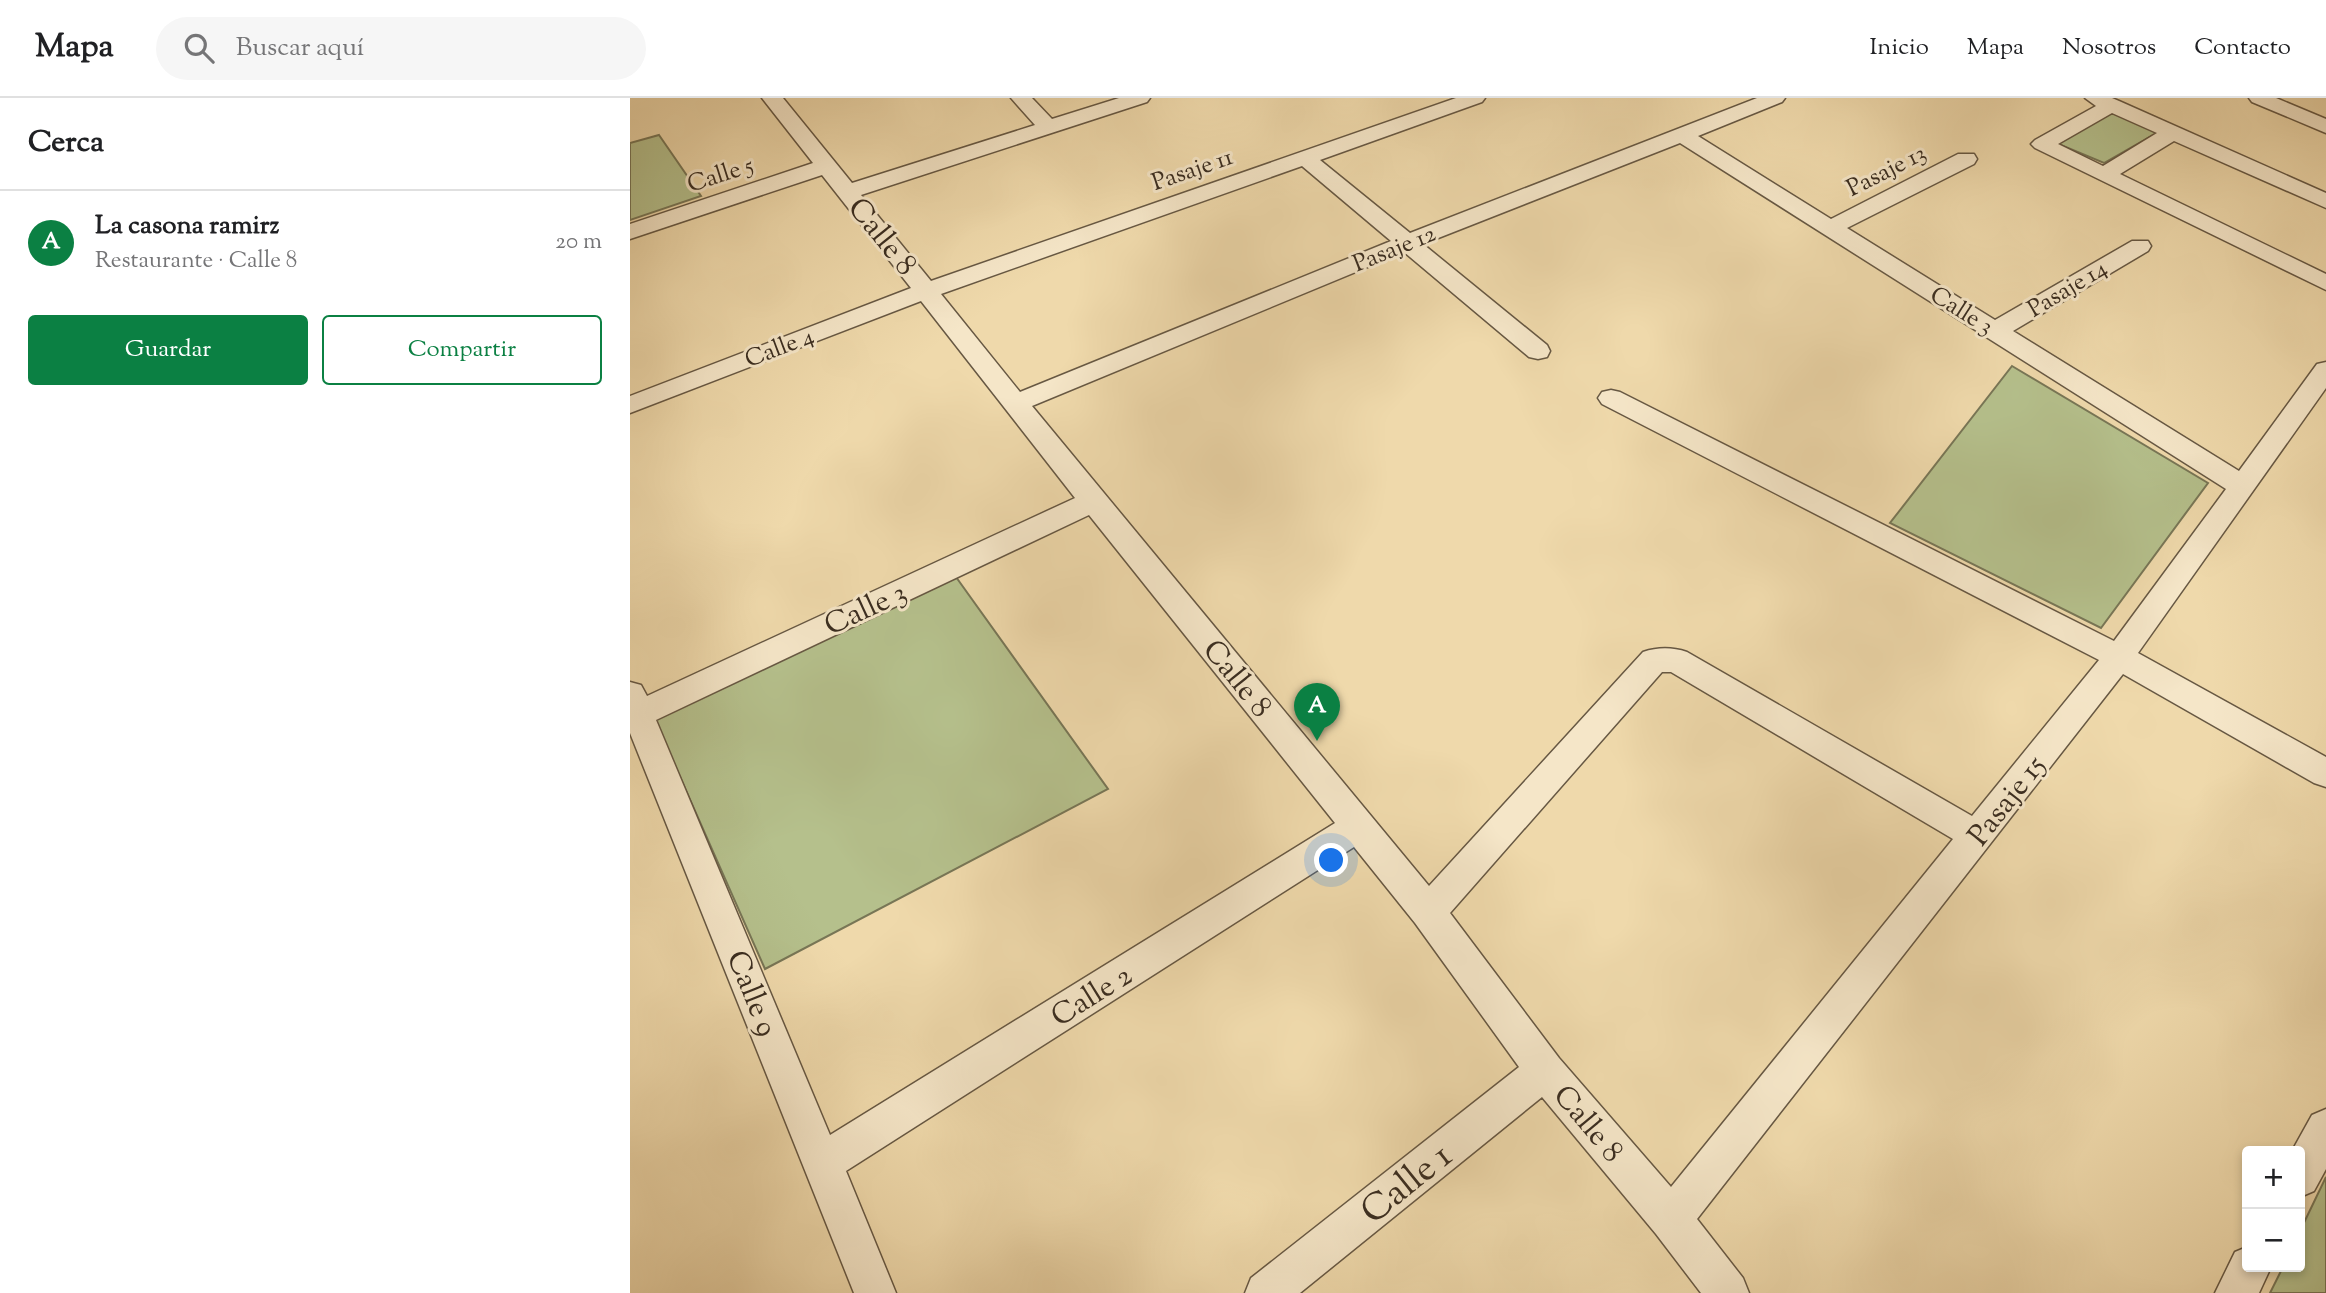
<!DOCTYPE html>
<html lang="es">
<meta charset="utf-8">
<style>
body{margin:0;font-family:"Sorts Mill Goudy",serif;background:#f6f6f6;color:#202124}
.controls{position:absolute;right:21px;bottom:21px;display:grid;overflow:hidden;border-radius:7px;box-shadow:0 4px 10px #0003}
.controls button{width:63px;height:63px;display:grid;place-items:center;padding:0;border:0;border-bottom:2px solid #e0e0e0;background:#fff;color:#202124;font:35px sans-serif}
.you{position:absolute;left:702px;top:763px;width:24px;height:24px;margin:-18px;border:5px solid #fff;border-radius:50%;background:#1a73e8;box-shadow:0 0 0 10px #1a73e833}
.badge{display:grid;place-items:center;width:46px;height:46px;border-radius:50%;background:#0b8043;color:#fff;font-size:23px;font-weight:700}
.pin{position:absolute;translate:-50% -58px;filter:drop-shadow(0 2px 4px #0008)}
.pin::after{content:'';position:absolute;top:37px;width:24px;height:21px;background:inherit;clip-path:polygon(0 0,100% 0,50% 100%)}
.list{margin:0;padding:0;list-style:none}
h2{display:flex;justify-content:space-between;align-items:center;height:91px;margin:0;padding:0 28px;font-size:30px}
h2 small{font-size:23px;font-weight:400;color:#757577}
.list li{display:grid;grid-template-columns:46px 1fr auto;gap:21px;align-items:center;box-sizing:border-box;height:105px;padding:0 28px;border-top:2px solid #e0e0e0}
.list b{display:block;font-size:26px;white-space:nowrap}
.list p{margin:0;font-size:23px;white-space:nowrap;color:#757577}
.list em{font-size:23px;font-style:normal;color:#757577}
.actions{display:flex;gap:14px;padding:21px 28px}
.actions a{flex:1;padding:16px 0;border:2px solid #0b8043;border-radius:7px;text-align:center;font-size:24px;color:#0b8043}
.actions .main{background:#0b8043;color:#fff}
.icon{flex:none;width:38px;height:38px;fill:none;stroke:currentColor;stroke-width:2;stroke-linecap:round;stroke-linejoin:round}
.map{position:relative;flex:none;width:1696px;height:1195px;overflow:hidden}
header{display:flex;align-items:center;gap:42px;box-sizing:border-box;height:98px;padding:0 35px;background:#fff;border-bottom:2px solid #e0e0e0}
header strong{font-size:33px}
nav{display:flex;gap:38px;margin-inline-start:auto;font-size:24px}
.search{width:490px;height:63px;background:#f6f6f6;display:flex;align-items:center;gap:18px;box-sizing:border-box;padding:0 24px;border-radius:38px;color:#757577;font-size:26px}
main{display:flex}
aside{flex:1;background:#fff}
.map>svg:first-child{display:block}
.green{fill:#b5c08c;stroke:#787656;stroke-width:2}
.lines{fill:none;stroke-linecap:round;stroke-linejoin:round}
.minor-casing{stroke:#675843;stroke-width:3}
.minor{fill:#f5e6c8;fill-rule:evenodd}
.labels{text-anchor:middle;stroke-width:6;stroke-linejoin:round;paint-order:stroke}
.far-street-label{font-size:24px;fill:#3a2d20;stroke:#f5e6c8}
.street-label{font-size:30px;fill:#3a2d20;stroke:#f5e6c8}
.near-street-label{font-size:37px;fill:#3a2d20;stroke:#f5e6c8}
</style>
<header>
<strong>Mapa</strong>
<div class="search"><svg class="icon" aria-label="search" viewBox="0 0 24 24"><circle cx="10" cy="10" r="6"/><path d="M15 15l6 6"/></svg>Buscar aquí</div>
<nav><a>Inicio</a><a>Mapa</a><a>Nosotros</a><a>Contacto</a></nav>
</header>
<main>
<aside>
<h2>Cerca<small></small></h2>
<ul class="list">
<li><span class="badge">A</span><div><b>La casona ramirz</b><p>Restaurante · Calle 8</p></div><em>20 m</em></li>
</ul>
<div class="actions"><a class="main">Guardar</a><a>Compartir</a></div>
</aside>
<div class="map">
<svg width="1696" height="1195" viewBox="0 0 1696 1195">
<rect width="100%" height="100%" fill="#efd9ab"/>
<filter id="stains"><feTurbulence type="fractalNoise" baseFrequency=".00286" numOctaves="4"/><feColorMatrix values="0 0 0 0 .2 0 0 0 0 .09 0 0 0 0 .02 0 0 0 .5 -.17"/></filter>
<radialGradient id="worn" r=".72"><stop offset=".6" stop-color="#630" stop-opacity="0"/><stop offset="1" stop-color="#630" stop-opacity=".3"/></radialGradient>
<path class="green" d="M1484,13L1530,33L1474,65L1426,45Z
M29,37L71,98L0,122V45Z
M1382,268L1578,385L1471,530L1260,425Z
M326,479L478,691L135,871L23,618Z
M1696,1079V1195H1640L1653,1169H1670V1133Z"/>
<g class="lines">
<defs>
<path id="minor" d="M132,0H153L222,85L405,27L381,0H402L422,21L489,0H520L517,4L231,97L301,183L826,0H855L852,4L690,62L780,135L1127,0H1155L1152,4L1068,38L1201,121L1328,56H1344L1347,61L1344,66L1217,130L1365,222L1502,143H1518L1521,148L1518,153L1383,233L1609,373L1687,266L1696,264V290L1508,555L1696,659V689L1684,685L1493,576L1067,1121L1113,1180L1119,1195H1071L1026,1136L912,999L670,1195H615L621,1180L889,969L785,825L724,749L216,1073L266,1195H224L0,635V584L11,587L17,598L445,400L291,203L0,315V298L281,190L192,77L0,141V126L183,65ZM1050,45L1596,391L1484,543L990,294L981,292L972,294L968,300L972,306L1469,562L1342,718L1057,554C1042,549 1028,549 1013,554L799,788L402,308L774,154L899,259L908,261L917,259L920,253L917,247L793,146ZM672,68L761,143L390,294L311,196ZM459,417L705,725L200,1037L26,622ZM1032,574H1041L1323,741L1041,1089L929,960L820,815Z
M1455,0H1482L1489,3L1696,95V110L1544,43L1490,76L1696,176V192L1405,50L1401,46L1405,42L1466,8ZM1482,15L1527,35L1473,68L1428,46Z
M1619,0H1646L1696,21V35L1622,4Z
M1696,1011V1071L1684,1093L1670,1099V1053H1662L1682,1017Z
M1617,1149V1169H1641L1629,1195H1585L1605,1154Z"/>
</defs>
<use href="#minor" class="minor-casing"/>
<use href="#minor" class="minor"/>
</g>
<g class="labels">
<g class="far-street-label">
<text transform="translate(562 71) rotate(-19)" y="8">Pasaje 11</text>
<text transform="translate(1256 72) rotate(-27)" y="8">Pasaje 13</text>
<text transform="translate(90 76) rotate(-18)" y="8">Calle 5</text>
<text transform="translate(764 150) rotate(-22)" y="8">Pasaje 12</text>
<text transform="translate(1437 190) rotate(-31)" y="8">Pasaje 14</text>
<text transform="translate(1332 212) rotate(32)" y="8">Calle 3</text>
<text transform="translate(149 249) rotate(-21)" y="8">Calle 4</text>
</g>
<g class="street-label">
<text transform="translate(253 138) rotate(51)" y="10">Calle 8</text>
<text transform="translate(235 510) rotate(-25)" y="10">Calle 3</text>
<text transform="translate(608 580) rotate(51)" y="10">Calle 8</text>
<text transform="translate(1376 702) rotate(-52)" y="10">Pasaje 15</text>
<text transform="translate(123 895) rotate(68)" y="10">Calle 9</text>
<text transform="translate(461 897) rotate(-32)" y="10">Calle 2</text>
<text transform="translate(959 1025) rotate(50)" y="10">Calle 8</text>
</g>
<g class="near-street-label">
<text transform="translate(775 1084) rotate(-39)" y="13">Calle 1</text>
</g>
</g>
<rect width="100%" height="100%" filter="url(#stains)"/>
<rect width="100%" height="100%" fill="url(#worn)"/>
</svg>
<div class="controls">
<button>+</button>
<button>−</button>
</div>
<div class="you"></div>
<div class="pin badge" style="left:687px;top:643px">A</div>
</div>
</main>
